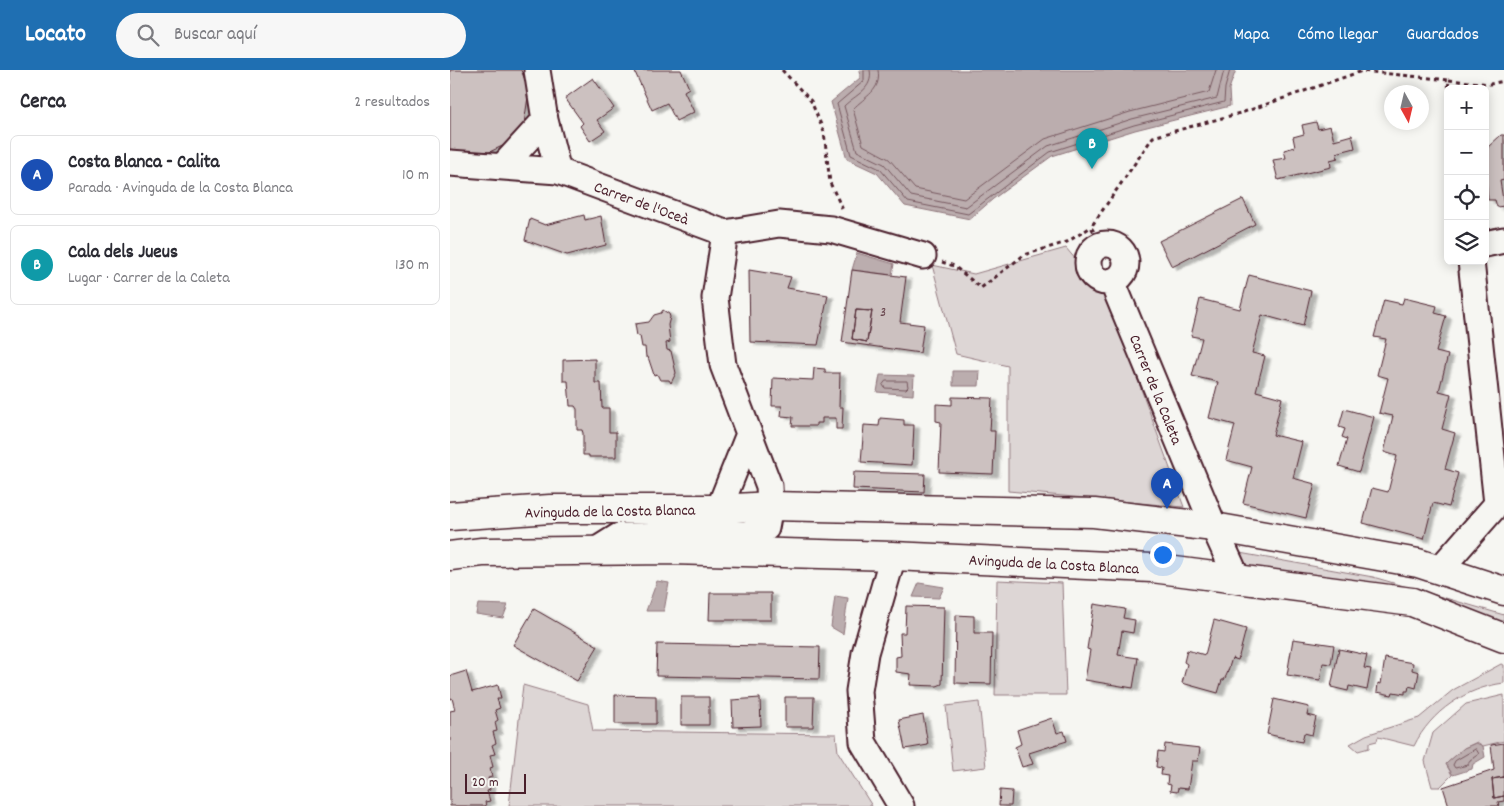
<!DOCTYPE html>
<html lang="es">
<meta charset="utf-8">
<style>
body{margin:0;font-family:Dekko,sans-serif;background:#f7f7f7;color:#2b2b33}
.controls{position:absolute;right:15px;top:15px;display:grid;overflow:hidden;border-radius:8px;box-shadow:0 2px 12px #0003}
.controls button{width:45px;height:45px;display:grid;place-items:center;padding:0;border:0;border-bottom:1px solid #e1e1e2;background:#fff;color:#2b2b33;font:25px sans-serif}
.compass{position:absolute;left:934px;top:15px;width:45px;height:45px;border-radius:50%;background:#fff;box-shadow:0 2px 12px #0003;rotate:172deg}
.scale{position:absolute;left:15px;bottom:12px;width:61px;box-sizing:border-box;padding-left:5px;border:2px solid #4a1f2b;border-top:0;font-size:14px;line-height:18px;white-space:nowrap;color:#4a1f2b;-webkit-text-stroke:4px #f6f6f2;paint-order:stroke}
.you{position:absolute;left:712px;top:484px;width:18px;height:18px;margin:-12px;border:4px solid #fff;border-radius:50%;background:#1a73e8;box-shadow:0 0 0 8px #1a73e833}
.badge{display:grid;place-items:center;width:32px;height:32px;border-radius:50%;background:#1f6fb2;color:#fff;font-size:16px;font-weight:700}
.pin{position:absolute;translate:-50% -41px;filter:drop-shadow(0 1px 2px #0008)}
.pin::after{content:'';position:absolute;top:26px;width:18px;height:15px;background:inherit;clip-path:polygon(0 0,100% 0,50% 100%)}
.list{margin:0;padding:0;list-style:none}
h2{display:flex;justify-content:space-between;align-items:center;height:65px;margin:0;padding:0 20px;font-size:21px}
h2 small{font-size:16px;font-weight:400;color:#7c7c81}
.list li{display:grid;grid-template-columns:32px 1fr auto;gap:15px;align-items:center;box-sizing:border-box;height:80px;margin:0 10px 10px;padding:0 10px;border:1px solid #e1e1e2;border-radius:8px}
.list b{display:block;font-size:19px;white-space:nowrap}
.list p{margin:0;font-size:16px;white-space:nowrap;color:#7c7c81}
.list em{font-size:16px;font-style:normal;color:#7c7c81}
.icon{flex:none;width:28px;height:28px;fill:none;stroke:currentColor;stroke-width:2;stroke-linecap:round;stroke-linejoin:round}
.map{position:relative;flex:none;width:1054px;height:736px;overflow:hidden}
header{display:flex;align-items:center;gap:30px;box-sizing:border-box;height:70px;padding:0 25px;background:#1f6fb2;color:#fff}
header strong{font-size:24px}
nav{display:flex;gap:28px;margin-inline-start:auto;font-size:18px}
.search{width:350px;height:45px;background:#f7f7f7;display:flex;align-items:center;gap:12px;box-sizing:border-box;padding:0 18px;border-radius:28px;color:#7c7c81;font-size:19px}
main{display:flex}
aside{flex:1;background:#fff}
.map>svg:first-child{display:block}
.green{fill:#ddd6d5;stroke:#947a80}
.water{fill:#bbadae;stroke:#8e747a}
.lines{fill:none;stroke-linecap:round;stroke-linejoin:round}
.shore{stroke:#77585f;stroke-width:1}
.building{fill:#ccc1c0;stroke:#4a1f2b;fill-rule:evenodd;filter:url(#shadow)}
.minor-casing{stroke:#4a1f2b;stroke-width:29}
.tertiary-casing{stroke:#4a1f2b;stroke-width:31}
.path{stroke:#4a1f2b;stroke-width:3;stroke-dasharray:4 4;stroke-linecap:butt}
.minor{stroke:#f6f6f2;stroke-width:25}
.tertiary{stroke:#f6f6f2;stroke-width:28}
.labels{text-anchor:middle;stroke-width:4;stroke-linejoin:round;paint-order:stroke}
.number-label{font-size:14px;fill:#6a4850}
.street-label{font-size:16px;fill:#4a1f2b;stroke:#f6f6f2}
</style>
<header>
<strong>Locato</strong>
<div class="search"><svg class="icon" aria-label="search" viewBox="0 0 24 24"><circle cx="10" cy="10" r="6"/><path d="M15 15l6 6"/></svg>Buscar aquí</div>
<nav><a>Mapa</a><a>Cómo llegar</a><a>Guardados</a></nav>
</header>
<main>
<aside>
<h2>Cerca<small>2 resultados</small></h2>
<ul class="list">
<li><span class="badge" style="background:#1a4fb4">A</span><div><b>Costa Blanca - Calita</b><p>Parada · Avinguda de la Costa Blanca</p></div><em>10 m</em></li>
<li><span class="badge" style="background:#0f9aa8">B</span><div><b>Cala dels Jueus</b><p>Lugar · Carrer de la Caleta</p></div><em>130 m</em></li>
</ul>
</aside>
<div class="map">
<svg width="1054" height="736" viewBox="0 0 1054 736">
<defs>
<filter id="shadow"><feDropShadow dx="5.5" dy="3" stdDeviation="1" flood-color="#0004"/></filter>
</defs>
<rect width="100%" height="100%" fill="#f6f6f2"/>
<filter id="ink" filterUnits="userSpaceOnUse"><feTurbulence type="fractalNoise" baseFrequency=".02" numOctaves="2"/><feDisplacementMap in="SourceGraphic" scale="10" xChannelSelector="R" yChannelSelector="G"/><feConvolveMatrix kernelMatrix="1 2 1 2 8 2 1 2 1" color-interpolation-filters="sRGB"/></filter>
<g filter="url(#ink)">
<path class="green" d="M616,178L658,228L734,437L558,421V296L506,284L482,195L524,204Z
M784,482L923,507L1054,545V563L791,497Z
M547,510L612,513L616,625H545Z
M1051,594L1054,595V613C1016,618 981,641 964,676L928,667L927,671L919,673V678L908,681L900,674L916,665L969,648L1003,620Z
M73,615L138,634L143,661L386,664L388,682L422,736H59Z
M1054,625V671L1033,676L1027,672L1014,678L996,694L1002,705L990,717H982L975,691L983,663L1016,634Z
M529,632L536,697L503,701L496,636Z"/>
<path class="water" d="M409,0H786L779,19L780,36L685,60L602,86L543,129L520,149L455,136L427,103L397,89L381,32L410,8Z
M407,183L444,194L442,205L402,200Z
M503,301H530L529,316H503Z
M430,305L464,306L463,325L427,322Z
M207,511L219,513L214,541H196Z
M469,513L494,517L489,528L463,527Z
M385,526L398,528L393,564L381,557Z
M28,534L58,535L53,548L26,544Z
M1026,673L1033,676L1035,687L1023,694L1022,699L1003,705L996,694L1014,678Z"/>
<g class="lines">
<path class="shore" d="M414,0V11L387,34L401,85L430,99L458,132L518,144L600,82L684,55L774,32L775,18L780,0
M420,0C424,19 405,25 394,36L407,81L434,94L461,126L516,137L598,76L682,49L767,28L774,0
M428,0C432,21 415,26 403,39L413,75L439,89L465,119L514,129L595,69L680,42L759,22L766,0
M436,311H457L458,317L456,319L435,318L433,315Z
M1026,679L1029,684L1020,690L1018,695L1005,698L1003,695L1005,691Z"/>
</g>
<path class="building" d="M0,0H71L79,20L74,54L61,72L33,85L0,81Z
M184,0H231L239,18L234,21L244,42L226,51L217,33L202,40Z
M143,8L164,38L147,50L155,61L140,71L130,56L133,53L115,28Z
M866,52L868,59L880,56L884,70L902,65L905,78L886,83L888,88L880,90L881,97L828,110L823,90L836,88L834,80L845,77L843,67L854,64L852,55Z
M1051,65H1054V110L1050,111L1054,136L1047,137L1045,130H1038L1035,97L1038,96L1036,86L1038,77Z
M793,129L805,154L722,197L709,171Z
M134,145L135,150L151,146L156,175L117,185L75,170L80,149L95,155Z
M299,200L341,207L337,218L378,225L368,275L300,272Z
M402,200L456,207L450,252L474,255L470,283L392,272ZM406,240L422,241L417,272L402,269Z
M799,205L861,221L853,256L812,245L802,283L815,286L806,321L832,328L823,365L852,372L843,408L865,414L856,448L793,433L802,397L776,390L785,355L759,348L768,312L742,306L752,268L741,266L750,229L790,239Z
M954,228L987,236L985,243L996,246L986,282L998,285L989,321L1001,324L992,359L1005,363L995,399L1008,403L999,437L983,433L974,469L913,453L922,418L938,422L947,386L934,382L943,346L929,343L938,308L927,305L936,269L924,267L934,230L952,234Z
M213,240L219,244L220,247L218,255L220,272L216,273L217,280L221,281L226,303L221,313L219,310H210L207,304L204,305L198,287H196L195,277H192L190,266H187L185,254L199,252L204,245L211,243Z
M406,240L422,241L417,272L402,269Z
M145,289V313H151L152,338H159V362H166V387H139V385H133V363L132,360H127V339L125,336H120L118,311H113V290Z
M364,298L375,299V303H390L389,337H393L392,359H386V348H372V353H366V356H342L343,347L331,346L332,336H322L323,308L363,310Z
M502,327L542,328L540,361H545L543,404L489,402L491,352L486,351V334L502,335Z
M894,339L924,347L909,402L889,396L897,369L892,367L895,359L889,357Z
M430,348L454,350V355H464L462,395L411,392L414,355L429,356Z
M404,402L475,404L474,422L403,419Z
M260,523H321V550H259Z
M644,534L675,539L673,548L685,550L683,563L672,561L668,585L688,588L683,618L635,610L640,580L637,579Z
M456,536L494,537L492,614L487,616L460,615L461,604L446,602V587L451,586L450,563H455Z
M84,539L148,576L127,611L63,575Z
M506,545L524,546V563H542L541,614L505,613Z
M764,550L796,559L788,590L782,588L777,604L774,610H772L768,623L732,613L737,594L734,592L737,580L755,585Z
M843,569L884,575L881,594L873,593L870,610L837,605Z
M207,574L370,577L369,609L206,606Z
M889,579L917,585L914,598L921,599L917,620L899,616L898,621L881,617Z
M935,588L963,593L962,600L969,602L966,618L959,616L958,621H955V624L943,622L942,625L927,622L928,613L931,614Z
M16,601L22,622L48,615L51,629H47L50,638L45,640L48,650L45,652L47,661L43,662L46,673L42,675L45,684L40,685L43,697L40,698L42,707L38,708L40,720L37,721L40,731L35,732L36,736H0V641L5,640L2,628L0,629V606Z
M165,625L206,626V654H165Z
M231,627H259V655H231Z
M335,627H364L363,657H335Z
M310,628L311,656L283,657L282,630Z
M824,629L859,637L857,645L866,647L862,665L854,663L852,672L817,664Z
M473,645L478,675L455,679L449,650Z
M602,648L607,663L614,661L617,671L579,683L583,694L572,697L565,677L571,674L567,660Z
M1054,673V707L1042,709L1044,728L1054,726V731L1048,732L1049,736H999L993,717L1044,700L1041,675Z
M715,674L750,678L748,691H742L738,719L728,718L727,722L720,721L721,715L717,714L718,706L711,705L712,698L706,697L708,681L714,682Z
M1054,707V726L1044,728L1042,709Z
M550,720L562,721L561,736H549Z"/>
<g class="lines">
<defs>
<path id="minor" d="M95,50L108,101
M0,93L108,101L275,163L329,154L381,159L473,186
M53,96L95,50L87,0
M1035,174L1054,170
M638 193a19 19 0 1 1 38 0a19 19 0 1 1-38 0Z
M662,211L764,457L788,510
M269,439L299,364
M145,481L169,466L296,464L316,458L320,436L319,416L273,295L265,228L275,163
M443,486L415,583L409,621L413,672L451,736
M991,498L1047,434L1021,191"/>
<path id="tertiary" d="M0,446L100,439H269L320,436L644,443L764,457L968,493L1054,521
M0,486L32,482L221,480L443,486L702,498L962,532L1054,568"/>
</defs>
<use href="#minor" class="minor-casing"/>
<use href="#tertiary" class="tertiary-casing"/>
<path class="path" d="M332,0L361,31L374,62L380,113L393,140
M999,10L1040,14L1054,11
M652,175L641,157L703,67L794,42L912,1L999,10L998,19
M492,192L504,196L531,218L574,185L617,172L641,157"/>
<use href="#minor" class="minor"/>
<use href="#tertiary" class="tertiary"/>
</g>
</g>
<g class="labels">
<g class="number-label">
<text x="433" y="246">3</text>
</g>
<g class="street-label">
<text transform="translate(192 132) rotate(20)" y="6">Carrer de l'Oceà</text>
<text transform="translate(707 319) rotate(68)" y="6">Carrer de la Caleta</text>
<text transform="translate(160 440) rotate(-1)" y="6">Avinguda de la Costa Blanca</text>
<text transform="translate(604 493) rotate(3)" y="6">Avinguda de la Costa Blanca</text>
</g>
</g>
</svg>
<div class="controls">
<button>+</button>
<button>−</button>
<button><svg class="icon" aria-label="locate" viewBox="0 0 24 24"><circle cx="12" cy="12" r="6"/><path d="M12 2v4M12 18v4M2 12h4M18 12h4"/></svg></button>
<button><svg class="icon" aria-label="layers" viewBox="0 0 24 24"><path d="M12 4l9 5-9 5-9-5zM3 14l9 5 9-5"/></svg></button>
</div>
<svg class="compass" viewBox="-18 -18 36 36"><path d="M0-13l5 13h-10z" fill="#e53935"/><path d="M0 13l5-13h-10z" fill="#7c7c81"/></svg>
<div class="scale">20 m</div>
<div class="you"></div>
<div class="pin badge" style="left:717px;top:439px;background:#1a4fb4">A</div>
<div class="pin badge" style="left:642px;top:99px;background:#0f9aa8">B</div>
</div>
</main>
